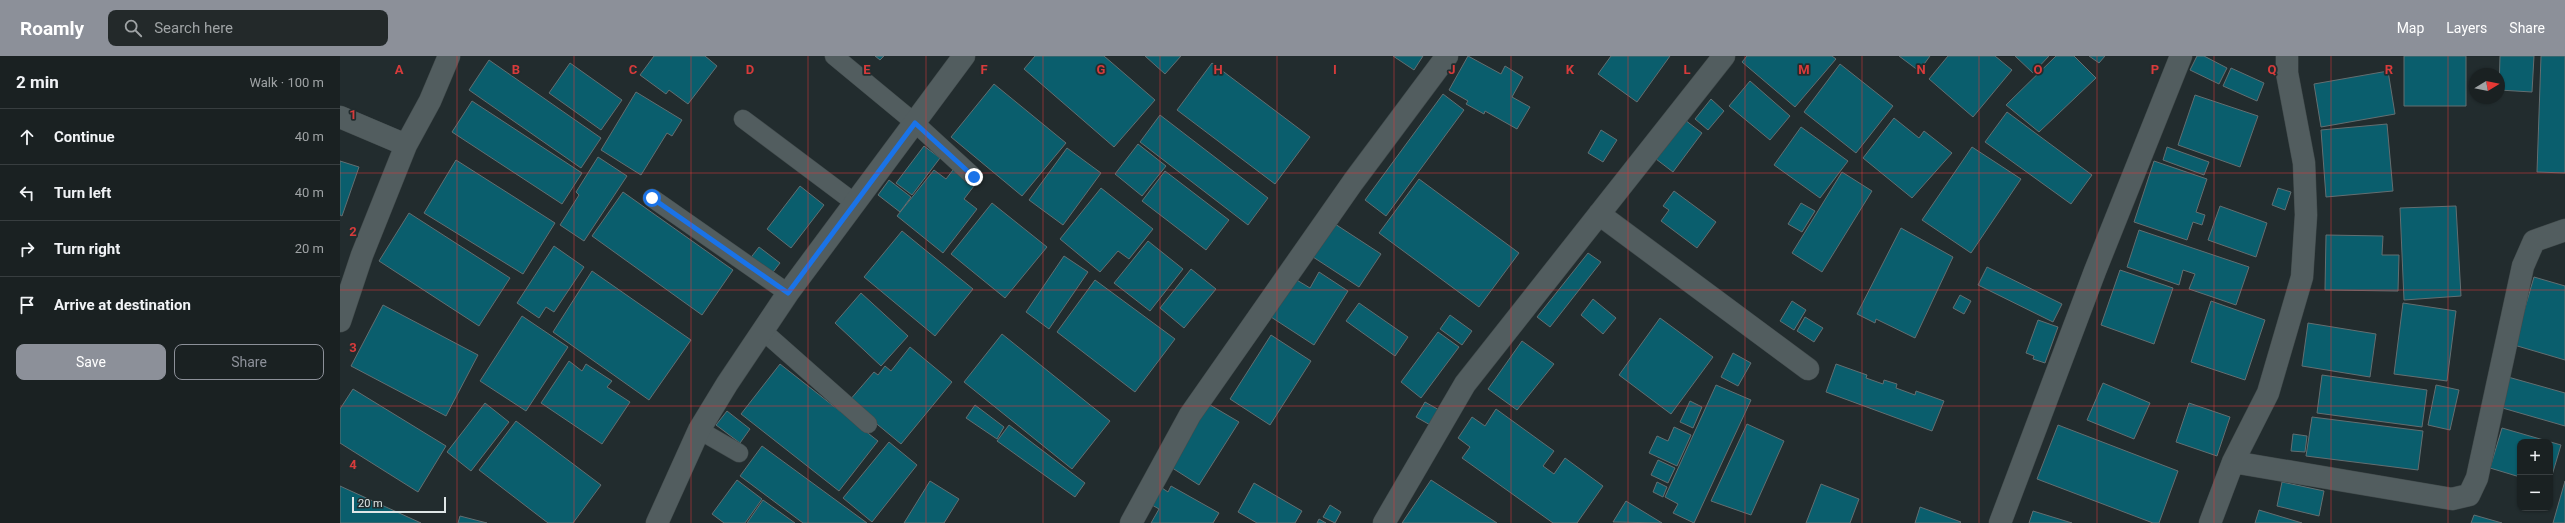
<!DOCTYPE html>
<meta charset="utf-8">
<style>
body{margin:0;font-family:Roboto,sans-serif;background:#23292a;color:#f1f3f6}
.controls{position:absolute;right:12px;bottom:12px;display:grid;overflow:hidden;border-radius:8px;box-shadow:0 1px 3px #0004}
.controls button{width:36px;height:36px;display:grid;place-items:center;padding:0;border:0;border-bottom:1px solid #383e40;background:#1a2122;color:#f1f3f6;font:20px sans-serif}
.compass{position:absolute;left:2129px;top:12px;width:36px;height:36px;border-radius:50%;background:#1a2122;box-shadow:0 1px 3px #0004;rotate:80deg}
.scale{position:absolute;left:12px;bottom:10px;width:94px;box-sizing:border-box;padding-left:4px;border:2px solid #dfe6e7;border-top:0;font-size:11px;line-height:14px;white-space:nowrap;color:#dfe6e7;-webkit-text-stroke:3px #222c2e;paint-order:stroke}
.stop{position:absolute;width:12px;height:12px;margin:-9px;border:3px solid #1a73e8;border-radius:50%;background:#fff}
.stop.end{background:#1a73e8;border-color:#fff;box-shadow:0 1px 4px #0008}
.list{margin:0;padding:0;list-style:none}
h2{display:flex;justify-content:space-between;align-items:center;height:52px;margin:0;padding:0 16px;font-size:17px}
h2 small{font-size:13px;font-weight:400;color:#9fa3a5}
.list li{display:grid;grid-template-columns:26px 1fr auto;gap:12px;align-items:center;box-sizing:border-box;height:56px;padding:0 16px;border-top:1px solid #383e40}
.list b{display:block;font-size:15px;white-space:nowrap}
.list em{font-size:13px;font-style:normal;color:#9fa3a5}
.actions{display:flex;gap:8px;padding:12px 16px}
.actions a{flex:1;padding:9px 0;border:1px solid #8c9099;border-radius:8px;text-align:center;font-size:14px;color:#8c9099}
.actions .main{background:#8c9099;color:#fff}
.icon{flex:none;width:22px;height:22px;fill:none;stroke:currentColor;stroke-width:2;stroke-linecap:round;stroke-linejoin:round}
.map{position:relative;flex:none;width:2225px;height:467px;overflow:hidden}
header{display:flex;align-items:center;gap:24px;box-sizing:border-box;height:56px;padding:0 20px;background:#8c9099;color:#fff}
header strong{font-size:19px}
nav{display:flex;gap:22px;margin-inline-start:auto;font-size:14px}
.search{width:280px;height:36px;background:#23292a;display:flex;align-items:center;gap:10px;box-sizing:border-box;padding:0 14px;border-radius:8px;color:#9fa3a5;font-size:15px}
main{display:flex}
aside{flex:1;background:#1a2122}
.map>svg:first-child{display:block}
.building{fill:#0a5e6d;stroke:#636e71}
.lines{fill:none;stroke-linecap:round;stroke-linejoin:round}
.service-casing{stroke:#424b4c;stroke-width:19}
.minor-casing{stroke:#424b4c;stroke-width:23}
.service{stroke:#525d5f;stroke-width:18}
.minor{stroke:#525d5f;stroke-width:22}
.route{stroke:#1a73e8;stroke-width:5}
.grid{fill:none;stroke:#d73b3b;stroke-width:1;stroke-opacity:0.55}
.grid-label{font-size:13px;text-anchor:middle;font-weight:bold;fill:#d73b3b;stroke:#222c2e;stroke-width:3.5;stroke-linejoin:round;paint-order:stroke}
</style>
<header>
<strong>Roamly</strong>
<div class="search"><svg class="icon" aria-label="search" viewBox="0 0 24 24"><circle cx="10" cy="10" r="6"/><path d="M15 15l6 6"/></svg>Search here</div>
<nav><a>Map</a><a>Layers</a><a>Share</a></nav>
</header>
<main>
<aside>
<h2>2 min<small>Walk · 100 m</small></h2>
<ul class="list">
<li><svg class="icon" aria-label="ahead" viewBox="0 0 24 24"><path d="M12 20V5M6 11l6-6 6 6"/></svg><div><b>Continue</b></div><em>40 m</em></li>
<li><svg class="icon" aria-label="left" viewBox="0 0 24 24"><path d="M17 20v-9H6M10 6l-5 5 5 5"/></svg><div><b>Turn left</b></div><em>40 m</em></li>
<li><svg class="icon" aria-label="right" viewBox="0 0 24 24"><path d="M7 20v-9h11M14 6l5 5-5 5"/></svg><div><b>Turn right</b></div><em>20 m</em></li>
<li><svg class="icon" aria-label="arrive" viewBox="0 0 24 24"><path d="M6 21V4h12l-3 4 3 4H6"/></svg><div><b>Arrive at destination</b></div></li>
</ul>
<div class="actions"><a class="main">Save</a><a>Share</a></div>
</aside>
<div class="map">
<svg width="2225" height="467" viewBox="0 0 2225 467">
<rect width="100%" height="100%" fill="#222c2e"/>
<path class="building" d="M314,0H365L377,10L348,48L329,34L326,38L300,19Z
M535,0H544L540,4Z
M695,0H764L815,44L774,91L684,13Z
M805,0H841L825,18Z
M1053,0H1083L1074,14Z
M1128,0L1161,18L1165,10L1183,21L1172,41L1190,51L1177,73L1145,55L1144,58L1126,48L1128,45L1109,34Z
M1271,0H1330L1297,46L1258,18Z
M1407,0H1492L1496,3L1455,51L1402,6Z
M1559,0H1590L1579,15Z
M1608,0H1655L1672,14L1633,61L1589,23Z
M1675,0H1709L1693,17Z
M1716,0H1734L1756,22L1699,76L1666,49Z
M1749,0H1765L1759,7Z
M1857,0H1864L1887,12L1879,28L1850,14Z
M2064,0H2126V50H2064Z
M2160,0H2194L2192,36L2159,34Z
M2201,0H2225V117L2197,116Z
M149,4L261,82L241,112L129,34Z
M230,7L282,44L261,74L209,37Z
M872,7L970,81L935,128L837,54Z
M1500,8L1553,50L1516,97L1464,56Z
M1891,12L1924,27L1917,45L1883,30Z
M2048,15L2055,58L1981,71L1974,28Z
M1410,25L1450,60L1430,84L1389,50Z
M654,28L726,87L682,140L611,81Z
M296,36L342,64L332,80L327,77L301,119L261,94Z
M1103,38L1124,54L1046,160L1025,144Z
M1855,39L1918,60L1900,111L1838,89Z
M1371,43L1384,55L1368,74L1355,63Z
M132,45L242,117L222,148L112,76Z
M1667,56L1752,119L1731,148L1645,86Z
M820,59L928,142L908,169L800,86Z
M1554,62L1579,82L1584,75L1612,97L1572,142L1523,102Z
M1345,64L1362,77L1333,116L1316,103Z
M2047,68L2053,135L1986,141L1981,74Z
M1461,71L1508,105L1480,142L1434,109Z
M1261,74L1277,84L1263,106L1248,97Z
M798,88L826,110L802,140L775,118Z
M584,90L600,102L572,139L556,127Z
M1632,91L1681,123L1631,197L1582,164Z
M1827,91L1869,106L1864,119L1823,104Z
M727,92L761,117L723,169L689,144Z
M258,101L287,120L244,185L220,169L239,139L236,136Z
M116,104L215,167L183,218L84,157Z
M0,105L19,111L2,160L0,159Z
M1814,105L1867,123L1856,156L1865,159L1862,169L1853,166L1847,184L1794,166Z
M594,114L606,123L613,114L634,130L624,143L637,153L603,197L557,160Z
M825,115L889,164L866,194L802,145Z
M1502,116L1532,135L1482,216L1452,197Z
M1079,123L1179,197L1139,251L1039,177Z
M549,124L571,141L560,156L538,139Z
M460,130L484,149L451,192L427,173Z
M761,132L813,173L789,203L778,195L760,216L720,183Z
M1938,132L1951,136L1945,154L1932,149Z
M1334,135L1376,166L1357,192L1321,165L1329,154L1323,150Z
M283,136L393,214L362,259L252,180Z
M652,147L707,191L665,242L611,198Z
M1461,147L1475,155L1462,176L1448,168Z
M1880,150L1927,167L1916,201L1868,184Z
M2116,150L2121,240L2064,244L2060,152Z
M69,157L170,222L139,270L39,205Z
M995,168L1041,198L1019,231L973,201Z
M1561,172L1613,201L1575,282L1536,263L1535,267L1517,258Z
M1799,174L1909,211L1896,249L1849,233L1855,218L1843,214L1839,229L1787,211Z
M562,175L633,233L595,280L524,221Z
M1986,179L2043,180L2042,199H2059L2058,235L1985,234Z
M808,185L843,213L810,255L774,227Z
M214,190L244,211L214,256L206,251L199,262L177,247Z
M419,191L440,207L430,220L409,204Z
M1248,197L1261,206L1210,271L1197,261Z
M724,200L748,216L709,273L686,256Z
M1647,211L1722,248L1713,266L1638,229Z
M851,213L876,233L844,272L820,252Z
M1780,214L1833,232L1814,288L1761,269Z
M252,215L351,284L309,344L213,276Z
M979,216L1008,235L974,289L931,261L955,223L970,232Z
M2194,221L2225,230V304L2174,289Z
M755,224L835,283L795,336L717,276Z
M521,237L568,280L541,310L495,267Z
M1620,239L1631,245L1624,258L1613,252Z
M1253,243L1276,262L1263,278L1241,259Z
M1452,245L1466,254L1454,274L1440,265Z
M1871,245L1925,264L1905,324L1851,306Z
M1019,247L1068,281L1055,300L1006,265Z
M2063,247L2116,255L2107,325L2054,318Z
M43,249L138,299L106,360L11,310Z
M1110,259L1132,275L1122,289L1100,273Z
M182,260L228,291L186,355L140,325Z
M1465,261L1483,272L1474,286L1457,275Z
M1320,262L1373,301L1331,358L1279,319Z
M1698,264L1718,271L1705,307L1693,303L1694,300L1686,297Z
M1968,267L2036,278L2030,321L1962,310Z
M1098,276L1119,291L1081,342L1061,326Z
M662,278L770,365L732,413L624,326Z
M931,279L971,305L930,369L890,343Z
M1182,285L1214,308L1177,354L1148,333Z
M570,291L612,326L561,388L509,345L534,316L538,319L545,310L551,315Z
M1393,297L1411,307L1398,330L1381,321Z
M229,305L242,315L246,308L272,325L267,331L290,346L262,388L201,347Z
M440,308L538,385L499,435L401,358Z
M1496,308L1527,319L1526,322L1543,328L1544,324L1557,328L1556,332L1575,339L1576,335L1604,345L1592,375L1486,336Z
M1982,319L2087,334L2082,371L1977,357Z
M2168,321L2225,337V370L2159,351Z
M1763,327L1810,347L1794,383L1747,364Z
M1376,329L1411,344L1354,467L1333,457L1338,448L1325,441Z
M2096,329L2119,334L2110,374L2088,369Z
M13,333L106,390L78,436L0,387V353Z
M1350,345L1362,351L1353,372L1340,366Z
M865,346L899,366L859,429L826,408Z
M1085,346L1101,355L1092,370L1076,361Z
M145,347L169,366L131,415L107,396Z
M1849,347L1890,361L1877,400L1836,386Z
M635,349L664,371L657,383L626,362Z
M1156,353L1214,395L1203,410L1214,418L1225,402L1263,430L1237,467H1213L1122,402L1130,391L1118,382L1132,361L1145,370Z
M387,355L410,373L400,387L376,369Z
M1972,361L2083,375L2078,414L1966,400Z
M176,365L261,429L233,467H208L139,414Z
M1407,368L1444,385L1411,459L1371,445Z
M669,369L745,427L735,441L657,385Z
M1718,369L1838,415L1819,467H1813L1697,423Z
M1334,371L1351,379L1337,410L1309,397L1317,380L1328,385Z
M2162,372L2221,389L2210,426V386H2180V421L2150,412Z
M1953,378L1967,380L1965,396L1951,395Z
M549,386L577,409L532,466L503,442Z
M422,390L527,467H463L400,420Z
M1318,404L1335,412L1328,427L1311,419Z
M397,424L422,443L405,467H384L372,458Z
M1091,424L1157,467H1062Z
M590,425L619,443L604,467H564Z
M2225,425V467H2213Z
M1317,426L1327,431L1323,441L1313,436Z
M1942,426L1984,435L1979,460L1937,450Z
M914,427L962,455L955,467H917L898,456Z
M1481,428L1519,443L1510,467H1466Z
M0,430L81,467H0Z
M831,430L879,457L873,467H811L819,453L812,449L822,432L828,436Z
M423,444L455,467H407Z
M1286,445L1322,467L1273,466Z
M990,449L1001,456L995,467L983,461Z
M1580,451L1621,466L1620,467H1575Z
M1919,454L1962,467H1915Z
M1693,455L1732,467H1689Z
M2134,459L2162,467H2131Z
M120,460L147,467H118Z
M979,463L986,467H977Z"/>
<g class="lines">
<defs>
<path id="service" d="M494,0L575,67L634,121
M403,63L515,147
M312,142L448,237
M423,275L528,368
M359,374L399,397"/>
<path id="minor" d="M0,61L66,89
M1259,158L1468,313
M0,265L22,199L66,89L90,45L109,0
M1893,406L2112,443L2129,439L2137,422L2183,210L2194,185L2225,174
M317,467L359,374L387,328L448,237L624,0
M791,467L850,359L1013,126L1107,0
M1044,467L1125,328L1384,0
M1660,467L1755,215L1841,0
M1870,467L1893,406L1928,337L1962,221L1966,159L1964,107L1947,17V0"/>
</defs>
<use href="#service" class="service-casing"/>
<use href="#minor" class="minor-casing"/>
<use href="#service" class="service"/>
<use href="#minor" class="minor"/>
</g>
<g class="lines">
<path class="route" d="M312,142L448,237L575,67L634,121"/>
</g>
<path class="grid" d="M117,0V467M234,0V467M351,0V467M468,0V467M586,0V467M703,0V467M820,0V467M937,0V467M1054,0V467M1171,0V467M1288,0V467M1405,0V467M1522,0V467M1639,0V467M1757,0V467M1874,0V467M1991,0V467M2108,0V467M0,117H2225M0,234H2225M0,350H2225"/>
<g class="grid-label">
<text x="59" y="18">A</text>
<text x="176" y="18">B</text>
<text x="293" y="18">C</text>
<text x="410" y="18">D</text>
<text x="527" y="18">E</text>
<text x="644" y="18">F</text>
<text x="761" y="18">G</text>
<text x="878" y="18">H</text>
<text x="995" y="18">I</text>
<text x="1112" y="18">J</text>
<text x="1230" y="18">K</text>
<text x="1347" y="18">L</text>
<text x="1464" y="18">M</text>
<text x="1581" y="18">N</text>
<text x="1698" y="18">O</text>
<text x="1815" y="18">P</text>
<text x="1932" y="18">Q</text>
<text x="2049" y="18">R</text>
<text x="13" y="63">1</text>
<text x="13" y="180">2</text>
<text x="13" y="296">3</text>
<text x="13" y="413">4</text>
</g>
</svg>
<div class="controls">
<button>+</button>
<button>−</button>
</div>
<svg class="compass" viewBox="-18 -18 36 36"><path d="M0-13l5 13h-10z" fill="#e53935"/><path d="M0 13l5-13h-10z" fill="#9fa3a5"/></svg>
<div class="scale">20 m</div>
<div class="stop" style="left:312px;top:142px"></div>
<div class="stop end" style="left:634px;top:121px"></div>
</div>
</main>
